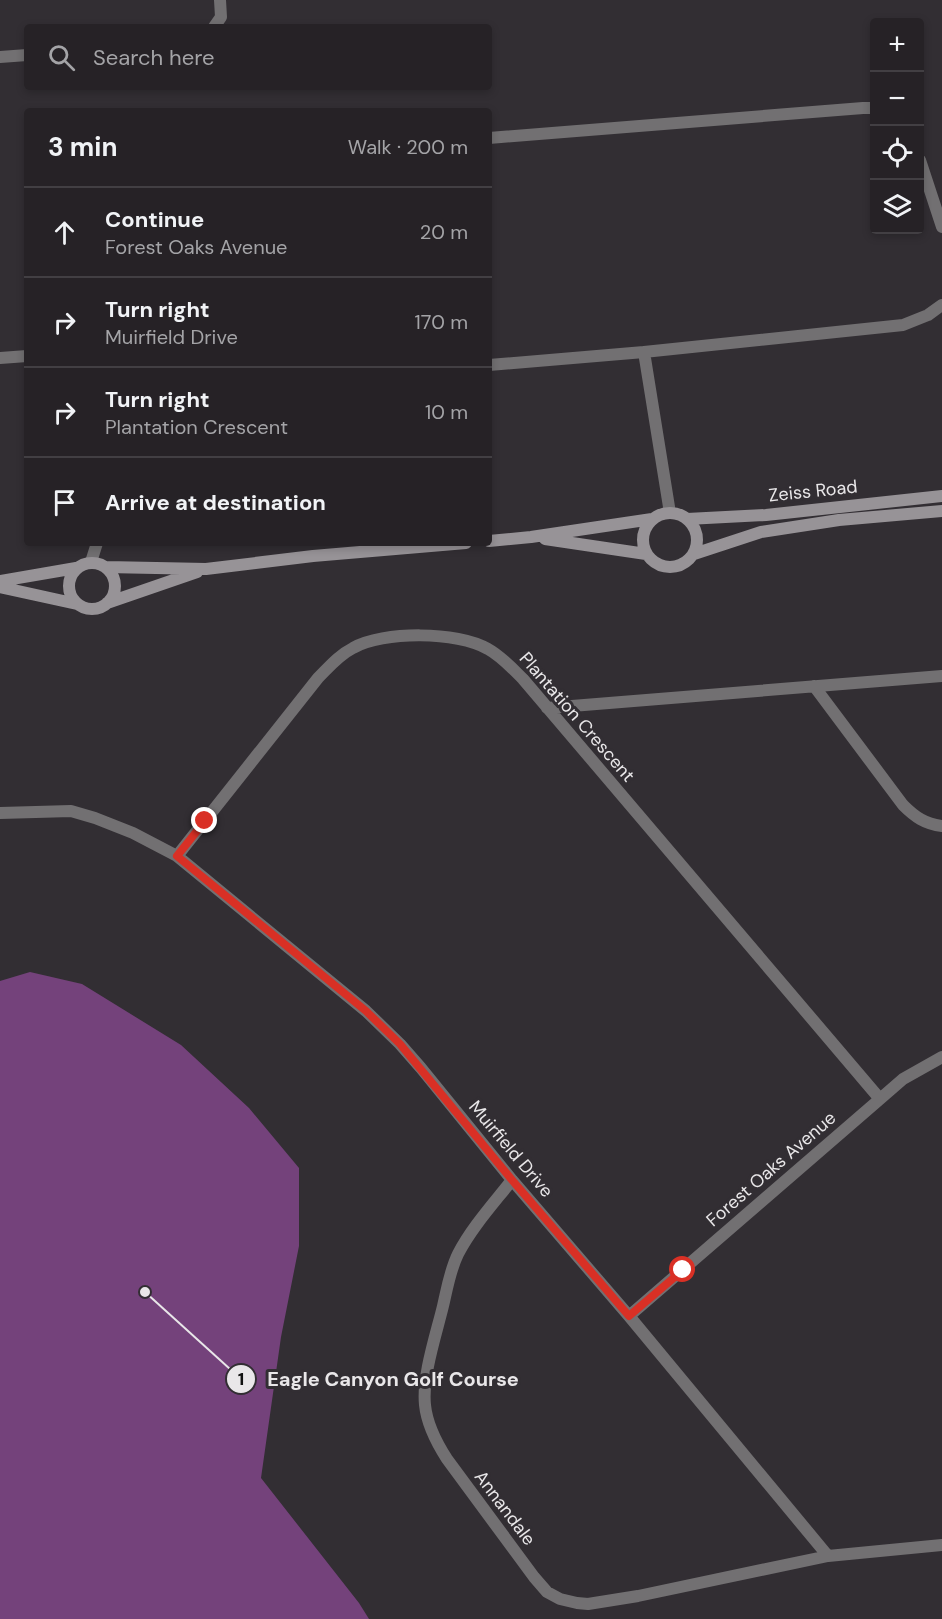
<!DOCTYPE html>
<meta charset="utf-8">
<style>
body{margin:0;font-family:"DM Sans",sans-serif;background:#322f32;color:#f1f3f6}
.controls{position:absolute;right:18px;top:18px;display:grid;overflow:hidden;border-radius:6px;box-shadow:0 3px 9px #0003}
.controls button{width:54px;height:54px;display:grid;place-items:center;padding:0;border:0;border-bottom:2px solid #423f43;background:#262226;color:#f1f3f6;font:30px sans-serif}
.stop{position:absolute;width:18px;height:18px;margin:-14px;border:4px solid #d93025;border-radius:50%;background:#fff}
.stop.end{background:#d93025;border-color:#fff;box-shadow:0 2px 6px #0008}
.list{margin:0;padding:0;list-style:none}
h2{display:flex;justify-content:space-between;align-items:center;height:78px;margin:0;padding:0 24px;font-size:26px}
h2 small{font-size:20px;font-weight:400;color:#a4a4a7}
.list li{display:grid;grid-template-columns:39px 1fr auto;gap:18px;align-items:center;box-sizing:border-box;height:90px;padding:0 24px;border-top:2px solid #423f43}
.list b{display:block;font-size:22px;white-space:nowrap}
.list p{margin:0;font-size:20px;white-space:nowrap;color:#a4a4a7}
.list em{font-size:20px;font-style:normal;color:#a4a4a7}
.icon{flex:none;width:33px;height:33px;fill:none;stroke:currentColor;stroke-width:2;stroke-linecap:round;stroke-linejoin:round}
.map{position:relative;flex:none;width:942px;height:1619px;overflow:hidden}
.search{position:absolute;background:#262226;box-shadow:0 3px 9px #0003;left:24px;top:24px;width:468px;height:66px;display:flex;align-items:center;gap:15px;box-sizing:border-box;padding:0 21px;border-radius:6px;color:#a4a4a7;font-size:22px}
.panel{position:absolute;background:#262226;box-shadow:0 3px 9px #0003;left:24px;top:108px;width:468px;height:438px;border-radius:6px}
.map>svg:first-child{display:block}
.green{fill:#74427b}
.lines{fill:none;stroke-linecap:round;stroke-linejoin:round}
.street{stroke:#727072;stroke-width:12}
.secondary{stroke:#979397;stroke-width:12}
.route{stroke:#d93025;stroke-width:8}
.labels{text-anchor:middle;stroke-width:6;stroke-linejoin:round;paint-order:stroke}
.street-label{font-size:18px;fill:#e9e7e9;stroke:#322e33}
.leader{fill:none;stroke:#e9e7e9;stroke-width:2}
.callout-dot{fill:#e9e7e9;stroke:#322e33;stroke-width:2}
.mark-label{font-size:18px;text-anchor:middle;font-weight:bold;fill:#111}
.callout-label{font-size:20px;text-anchor:middle;font-weight:bold;fill:#e9e7e9;stroke:#322e33;stroke-width:6;stroke-linejoin:round;paint-order:stroke}
</style>
<div class="map">
<svg width="942" height="1619" viewBox="0 0 942 1619">
<rect width="100%" height="100%" fill="#322e33"/>
<path class="green" d="M30,972L82,984L181,1045L249,1108L299,1168V1246L281,1337L261,1478L359,1603L369,1619H0V981Z"/>
<g class="lines">
<path class="street" d="M214,27L221,17L220,0
M0,57L27,55
M489,138L863,108H874
M920,160L942,227
M644,352L670,513
M0,358L27,356
M489,365L644,352L903,325L928,315L942,305
M91,562L97,543
M814,686L903,805C915,817 925,824 942,826
M547,708L942,676
M0,813L71,811L95,818L133,833L177,856L366,1011L400,1044L421,1068L512,1180L629,1316L828,1556
M177,856L318,678C329,667 339,655 353,648C383,631 457,631 488,649C501,656 512,668 523,679L880,1099
M512,1180C494,1203 472,1227 458,1254C450,1270 447,1289 443,1306C436,1335 422,1376 425,1405C427,1425 436,1442 447,1459L534,1577L547,1592L560,1599L577,1603L588,1604L638,1596L828,1556L942,1545
M629,1316L880,1099L903,1079L942,1057"/>
<path class="secondary" d="M643 540a27 27 0 1 1 54 0a27 27 0 1 1-54 0Z
M687,519L766,515L942,496
M545,539L646,554
M489,541L531,537L652,519
M694,554L761,532L839,520L942,511
M69 586a23 23 0 1 1 46 0a23 23 0 1 1-46 0Z
M106,567L206,569L313,556L466,543
M0,581L76,568
M0,587L77,604
M107,603L197,572"/>
</g>
<g class="lines">
<path class="route" d="M205,821L177,856L366,1011L400,1044L512,1180L629,1316L683,1270"/>
</g>
<g class="labels">
<g class="street-label">
<text transform="translate(813 491) rotate(-6)" y="6">Zeiss Road</text>
<text transform="translate(577 717) rotate(49)" y="6">Plantation Crescent</text>
<text transform="translate(511 1149) rotate(50)" y="6">Muirfield Drive</text>
<text transform="translate(771 1169) rotate(-41)" y="6">Forest Oaks Avenue</text>
<text transform="translate(505 1508) rotate(53)" y="6">Annandale</text>
</g>
</g>
<path class="leader" d="M145 1292L241 1379"/>
<g class="callout-dot">
<circle cx="145" cy="1292" r="6"/>
<circle cx="241" cy="1379" r="15"/>
</g>
<g class="mark-label">
<text x="241" y="1385">1</text>
</g>
<g class="callout-label">
<text x="393" y="1386">Eagle Canyon Golf Course</text>
</g>
</svg>
<div class="controls">
<button>+</button>
<button>−</button>
<button><svg class="icon" aria-label="locate" viewBox="0 0 24 24"><circle cx="12" cy="12" r="6"/><path d="M12 2v4M12 18v4M2 12h4M18 12h4"/></svg></button>
<button><svg class="icon" aria-label="layers" viewBox="0 0 24 24"><path d="M12 4l9 5-9 5-9-5zM3 14l9 5 9-5"/></svg></button>
</div>
<div class="stop" style="left:683px;top:1270px"></div>
<div class="stop end" style="left:205px;top:821px"></div>
<div class="search"><svg class="icon" aria-label="search" viewBox="0 0 24 24"><circle cx="10" cy="10" r="6"/><path d="M15 15l6 6"/></svg>Search here</div>
<section class="panel">
<h2>3 min<small>Walk · 200 m</small></h2>
<ul class="list">
<li><svg class="icon" aria-label="ahead" viewBox="0 0 24 24"><path d="M12 20V5M6 11l6-6 6 6"/></svg><div><b>Continue</b><p>Forest Oaks Avenue</p></div><em>20 m</em></li>
<li><svg class="icon" aria-label="right" viewBox="0 0 24 24"><path d="M7 20v-9h11M14 6l5 5-5 5"/></svg><div><b>Turn right</b><p>Muirfield Drive</p></div><em>170 m</em></li>
<li><svg class="icon" aria-label="right" viewBox="0 0 24 24"><path d="M7 20v-9h11M14 6l5 5-5 5"/></svg><div><b>Turn right</b><p>Plantation Crescent</p></div><em>10 m</em></li>
<li><svg class="icon" aria-label="arrive" viewBox="0 0 24 24"><path d="M6 21V4h12l-3 4 3 4H6"/></svg><div><b>Arrive at destination</b></div></li>
</ul>
</section>
</div>
